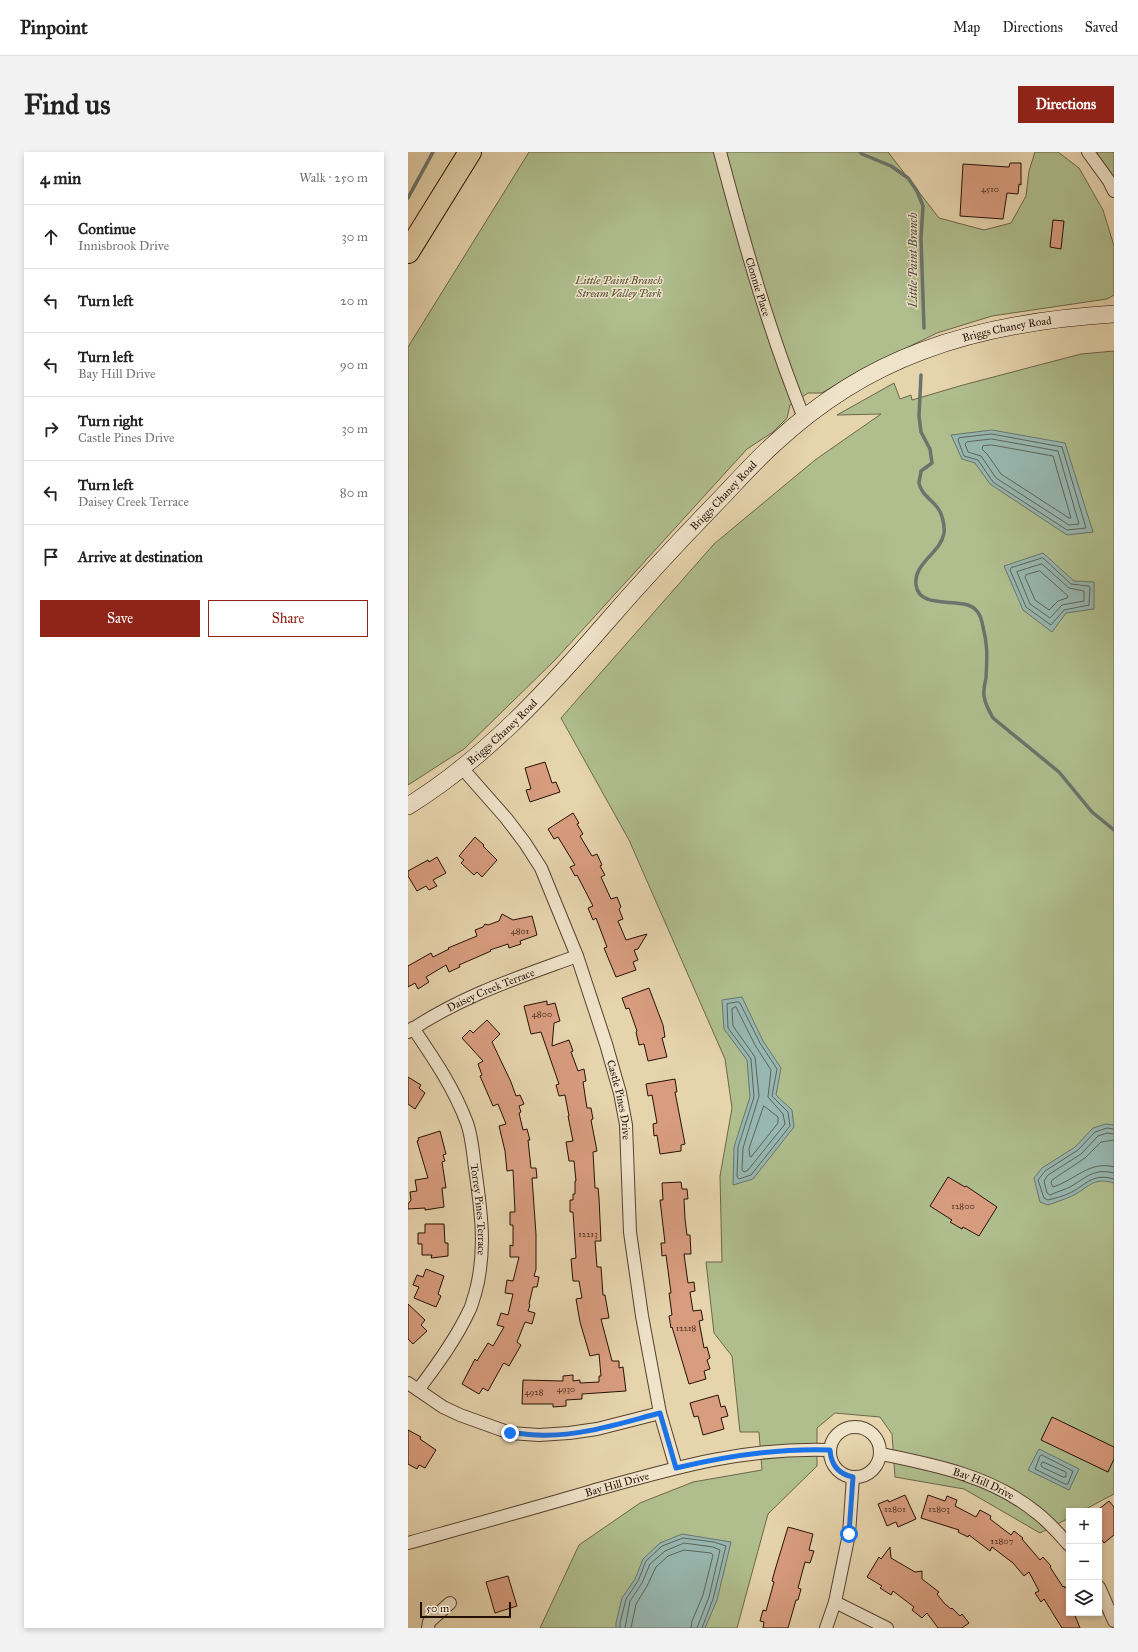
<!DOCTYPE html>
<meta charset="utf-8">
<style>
body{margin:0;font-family:"IM FELL Great Primer",serif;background:#f2f2f2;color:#222}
.controls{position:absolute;right:12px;bottom:12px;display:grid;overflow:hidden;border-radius:0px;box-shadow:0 2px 6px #0003}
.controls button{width:36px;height:36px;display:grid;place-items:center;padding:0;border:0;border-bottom:1px solid #e0e0e0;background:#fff;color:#222;font:20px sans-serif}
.scale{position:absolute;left:12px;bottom:10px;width:91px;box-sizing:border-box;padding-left:4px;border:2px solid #261005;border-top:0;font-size:11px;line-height:14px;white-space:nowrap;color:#261005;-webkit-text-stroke:3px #efe3ca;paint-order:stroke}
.stop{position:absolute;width:12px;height:12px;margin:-9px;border:3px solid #1a73e8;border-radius:50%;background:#fff}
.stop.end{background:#1a73e8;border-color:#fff;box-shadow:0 1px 4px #0008}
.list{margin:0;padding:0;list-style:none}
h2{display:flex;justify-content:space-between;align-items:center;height:52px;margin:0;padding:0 16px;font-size:17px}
h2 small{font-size:13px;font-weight:400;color:#767676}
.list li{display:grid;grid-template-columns:26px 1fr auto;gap:12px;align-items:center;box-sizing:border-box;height:64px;padding:0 16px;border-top:1px solid #e0e0e0}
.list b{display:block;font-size:15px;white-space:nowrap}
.list p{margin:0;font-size:13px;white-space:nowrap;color:#767676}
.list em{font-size:13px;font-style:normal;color:#767676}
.actions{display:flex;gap:8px;padding:12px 16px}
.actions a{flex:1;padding:9px 0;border:1px solid #8f2418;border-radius:0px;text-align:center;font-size:14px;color:#8f2418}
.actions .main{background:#8f2418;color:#fff}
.icon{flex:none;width:22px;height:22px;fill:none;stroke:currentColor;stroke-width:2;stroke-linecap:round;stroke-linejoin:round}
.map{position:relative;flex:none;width:706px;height:1476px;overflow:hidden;border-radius:0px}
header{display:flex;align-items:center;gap:24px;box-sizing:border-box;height:56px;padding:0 20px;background:#fff;border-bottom:1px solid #e0e0e0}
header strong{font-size:19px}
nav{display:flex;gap:22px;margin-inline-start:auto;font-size:14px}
.intro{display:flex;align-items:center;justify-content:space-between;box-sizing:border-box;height:96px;padding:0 24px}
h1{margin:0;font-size:28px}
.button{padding:10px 18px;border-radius:0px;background:#8f2418;color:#fff;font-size:14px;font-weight:700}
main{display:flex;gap:24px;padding:0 24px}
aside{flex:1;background:#fff;border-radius:0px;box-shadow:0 2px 6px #0003}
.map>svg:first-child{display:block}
.green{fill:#b0be8e;stroke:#6b674a}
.water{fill:#97b7b0;stroke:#6a746c}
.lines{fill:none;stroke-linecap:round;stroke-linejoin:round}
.shore{stroke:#5e645a;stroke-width:1}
.stream{stroke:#6a746c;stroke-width:3.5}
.building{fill:#d89d7f;stroke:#261005}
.minor-casing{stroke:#56412f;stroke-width:14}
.secondary-casing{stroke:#261005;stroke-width:18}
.motorway-casing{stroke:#261005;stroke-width:24}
.minor{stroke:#efe3ca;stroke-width:12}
.secondary{stroke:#efe3ca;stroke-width:17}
.motorway{stroke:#e6d4ad;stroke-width:22}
.route{stroke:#1a73e8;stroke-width:5}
.labels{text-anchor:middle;stroke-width:3;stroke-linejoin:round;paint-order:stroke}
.number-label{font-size:9px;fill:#523324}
.park-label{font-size:11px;font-style:italic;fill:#564d35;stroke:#efe3ca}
.street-label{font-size:11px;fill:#261005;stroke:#efe3ca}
.water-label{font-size:12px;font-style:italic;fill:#4e4a41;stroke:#efe3ca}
</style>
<header>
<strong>Pinpoint</strong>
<nav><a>Map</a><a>Directions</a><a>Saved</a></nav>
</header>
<div class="intro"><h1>Find us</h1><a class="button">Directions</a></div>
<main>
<aside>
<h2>4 min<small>Walk · 250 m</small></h2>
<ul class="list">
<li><svg class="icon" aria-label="ahead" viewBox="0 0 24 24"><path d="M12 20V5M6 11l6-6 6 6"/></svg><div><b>Continue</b><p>Innisbrook Drive</p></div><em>30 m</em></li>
<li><svg class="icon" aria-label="left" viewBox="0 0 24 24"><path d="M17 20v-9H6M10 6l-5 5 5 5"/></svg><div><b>Turn left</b></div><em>20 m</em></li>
<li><svg class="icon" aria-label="left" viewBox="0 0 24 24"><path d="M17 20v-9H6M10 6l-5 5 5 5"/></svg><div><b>Turn left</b><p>Bay Hill Drive</p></div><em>90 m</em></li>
<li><svg class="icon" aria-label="right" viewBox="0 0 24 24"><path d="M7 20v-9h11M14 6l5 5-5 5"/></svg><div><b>Turn right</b><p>Castle Pines Drive</p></div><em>30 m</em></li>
<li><svg class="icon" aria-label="left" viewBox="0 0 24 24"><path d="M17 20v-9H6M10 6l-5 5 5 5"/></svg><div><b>Turn left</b><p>Daisey Creek Terrace</p></div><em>80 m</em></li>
<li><svg class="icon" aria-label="arrive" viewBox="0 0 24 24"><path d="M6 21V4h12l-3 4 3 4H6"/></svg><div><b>Arrive at destination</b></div></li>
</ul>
<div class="actions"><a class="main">Save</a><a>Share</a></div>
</aside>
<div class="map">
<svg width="706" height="1476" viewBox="0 0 706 1476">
<rect width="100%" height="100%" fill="#e6d4ad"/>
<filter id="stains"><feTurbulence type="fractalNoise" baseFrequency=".005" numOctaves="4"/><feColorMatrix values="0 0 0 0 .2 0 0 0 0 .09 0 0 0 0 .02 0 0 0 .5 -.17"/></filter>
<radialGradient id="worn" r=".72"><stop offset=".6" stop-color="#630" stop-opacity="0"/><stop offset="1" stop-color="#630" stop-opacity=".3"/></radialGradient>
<path class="green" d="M121,0H480L531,66L576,78L603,71L618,44L621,19L627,0H650L671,16L695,58L706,94V143L699,147L584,164L529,181L447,221L414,241H400L382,253L379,266L365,280L339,297L147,508L56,597L0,633V195Z
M688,0H706V25Z
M706,199V1342L674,1359H661V1366L632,1381L556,1337L487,1325L484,1282L472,1265L427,1261L409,1276V1314L360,1362L329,1476H132L171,1393L232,1351L285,1330L354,1318L351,1280H332L324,1204L306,1181L298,1110H314L312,1024L324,956L317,907L221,688L153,566L306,392L407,308L473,262L429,263L486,231L492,247L503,243L504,248L555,233L673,202Z"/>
<path class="water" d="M584,278L657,291L685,380L659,383L582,332L567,311L554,307L543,283Z
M635,401L666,429L686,430V457L658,461L644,480L615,458L596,414Z
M334,845L355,889L373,916L368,943L384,958L386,975L345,1027L325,1033L326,995L342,945L339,908L316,877L314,848Z
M698,972L706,973V1031C686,1025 682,1034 666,1043C658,1047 648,1050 640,1053L632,1050L626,1026L634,1016L667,995L685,976Z
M631,1297L671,1317L661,1338L620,1318Z
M274,1382L323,1390L309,1448L297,1476H208V1471L214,1446L227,1427L235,1407L252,1391Z"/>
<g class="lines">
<path class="shore" d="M584,282L654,295L678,376L659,378L585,330L570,308L556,304L550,288L551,286Z
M584,287L650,299L671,372L661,373L588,326L573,304L560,300L557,292L559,290Z
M584,293L645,304L663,366H661L593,322L579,302L574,297L575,294Z
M635,406L663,432L680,434L682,435L681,453L656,458L643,473L618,455L602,418L603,416Z
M634,412L661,436L676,439V449L654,453L642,466L622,452L609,420Z
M632,419L660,444L659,446L650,449L641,458L627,448L617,425L618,423Z
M330,850L332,851L352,891L369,917L364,944L380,960L382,974L343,1023L331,1027L329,1025L330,995L346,945L343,907L320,876L319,852Z
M328,855L347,893L363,918L360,945L375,962L377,972L340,1018L336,1020L334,1018L335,996L351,944L347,905L325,874L324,857Z
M356,954L370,965V971L344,1004L342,1005L341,997Z
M706,977L699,976L687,980L670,998L637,1019L630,1028L636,1046L640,1048C648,1046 656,1044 664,1040C680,1031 685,1021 706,1027
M706,982L699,981L690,984L673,1002L640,1023L636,1029L639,1041L642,1043C648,1040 656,1038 662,1035C679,1025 686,1016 706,1021
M706,988L693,990L677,1006L644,1028L643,1031L645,1035C667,1028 682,1008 706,1015
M634,1303L665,1319L660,1332H657L627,1317L632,1304Z
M635,1310L658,1320V1325H655L634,1315L633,1313Z
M212,1476V1471L218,1447L230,1429L238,1409L254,1394L275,1386L306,1390L318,1394L305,1447L294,1476
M217,1476L222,1449L234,1431L242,1412L257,1399L276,1391L305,1395L312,1398L301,1445L289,1476
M223,1476L228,1452L239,1434L248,1415L260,1404L276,1398L303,1401L305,1403L295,1443L284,1469L283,1476"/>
<path class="stream" d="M452,0L454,2L483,14L500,26L509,39L515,54L513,86L516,176
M0,46L25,0
M513,223L511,264L513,280L522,297L524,311L513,319C513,322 511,328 511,331C513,342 523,347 529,355C534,361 537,373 536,381C533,401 505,411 508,433C512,460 554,443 568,458C572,462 574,469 575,475C580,494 579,505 578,526C577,531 575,538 576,544C577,552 581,559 585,566L651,620L684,660L706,678"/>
</g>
<path class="building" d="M602,11H613V33L611,32L610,42L599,41L595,67L552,64L555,12L600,15H601Z
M645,68L656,69L653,97L642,95Z
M137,610L144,631L148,630L152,640L122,650L118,638L123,637L117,616Z
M165,661L171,671L169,672L175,682L172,684L184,704L189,702L194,713L192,714L197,723L193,725L203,747L209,745L213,755L211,757L215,767L210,769L218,788L239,782L230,797L226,798L230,808L225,810L228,818L208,825L196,796L199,795L188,766L185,768L180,756L185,754L169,723L167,724L162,715L167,713L150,685L146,687L140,677Z
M67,685L76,693L75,694L89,708L74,725L69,720L66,723L53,711L56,708L51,704Z
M29,705L38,721L25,728L29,734L21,738L18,734L9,739L0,724V719L20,708L21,710Z
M94,762L105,768L124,764L129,783L112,789L113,792L101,796L100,792L82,798L83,799L51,813L52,815L41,820L38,813L18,825L21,830L10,837L7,831L0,835V814L23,801L25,805L41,797L40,796L69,784L67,778L75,775L77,772L80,773L91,769Z
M241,836L255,873L257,885L254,886L259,905L240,909L236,892L231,893L228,880L229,879L221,856L218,857L214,846Z
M139,849V853L147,851L152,869L146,871L144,894L161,888L165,899L163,900L170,919L176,917L178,929L175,930L179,956H183L185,967L183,968L189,999L185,1000L187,1036H190L191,1046L193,1089H187L189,1115H193L195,1143H197L201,1166L193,1167L204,1209H211V1216L215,1215L218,1239L174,1242V1247L158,1248V1254L145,1255V1252H114L115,1228L155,1229V1224L165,1223V1229L172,1228V1231L191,1230V1224H193L191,1202L182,1204L172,1170L168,1147L174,1146L171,1129H165L163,1107L168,1106L165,1060H162V1048H165V1042H167V1029H168L166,1009H161L158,990L165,989L160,964H161L157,943L151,944L148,933L151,932L133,880L123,882L116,854Z
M79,868L92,882L84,890L103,930L108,944L112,943L116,952L111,954L113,960L111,961L115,978L119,977L122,988H120L123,1016H128L129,1026H124L128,1082V1117L126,1124L131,1125L129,1135H125L121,1152L122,1153L120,1159L127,1161L124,1172L117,1170L109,1190L113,1193L101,1214L96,1211L95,1212L80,1239L75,1236L71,1242L54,1232L67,1207L69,1209L80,1191L85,1194L96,1175L89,1173L93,1161L100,1163L105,1142L97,1141L99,1128L105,1129L111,1105H102V1093L105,1094V1073H102V1060H107L105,1018L99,1019L97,999L91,974L98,972L90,952L85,954L72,924L74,923L70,912L75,909L54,886L62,878L65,881Z
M0,925L13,933L11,936L17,941L7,957L0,952Z
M267,927L269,940H267L277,992L273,993V999L252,1002L249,983L246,984L245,972L249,971L244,943L240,944L238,932Z
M32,979L38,1002L35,1003L37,1009L34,1010L38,1036H34L36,1055L17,1058V1056L0,1057V1052L3,1048L2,1040L9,1039L7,1028L20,1026L9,989L11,988L10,986Z
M540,1025L557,1035L558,1034L589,1055L571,1084L555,1075L554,1077L542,1070L544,1068L522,1054Z
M273,1030L274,1037H279L280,1047H276L277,1067L279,1083H282L283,1102H276L280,1131L286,1130L287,1139L282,1140L285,1159L293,1158L295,1168L291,1169L296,1196L299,1195L302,1206L299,1208L302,1217L296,1219L298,1227L281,1232L264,1175L263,1176L261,1164L264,1163L261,1141H263L258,1103L254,1104L253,1091H257L252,1048H255L254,1031Z
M17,1072H36L37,1091H40V1104L23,1106L24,1103H14V1092H10V1081H17Z
M18,1117L36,1124L30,1142L33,1144L28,1155L6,1146L11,1135L5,1133L9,1123L15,1125Z
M0,1152L17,1168L13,1173L19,1179L5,1192L0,1187Z
M310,1243L313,1255L317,1254L320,1264L313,1266L316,1277L295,1283L290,1264L286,1265L282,1251Z
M644,1265L706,1295V1307L700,1320L633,1288Z
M0,1278L13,1285L12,1287L28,1298L17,1316L11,1313L9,1317L0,1312Z
M497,1343L508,1367L490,1375L488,1370L479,1374L470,1352L480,1348L481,1350Z
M520,1343L537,1349L539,1344L549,1348L547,1354L568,1365L572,1358L583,1364L582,1367L603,1383L606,1379L615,1386L614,1387L632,1408L635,1405L643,1414L642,1415L655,1435L656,1434L657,1436L661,1433V1461H666L672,1476H654L636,1447L633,1450L627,1441L631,1439L621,1420L616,1424L605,1411L584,1395L582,1399L561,1383L560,1385L550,1380L551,1378L513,1366Z
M701,1349L706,1355V1383L696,1391L691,1384V1357Z
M380,1375L405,1382L401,1398L406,1399L402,1411L397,1410L390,1436L393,1437L390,1448H388L380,1476H355L356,1470L352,1469L355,1458L358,1459L366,1430L364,1429L367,1418Z
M482,1395L483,1406L507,1420L514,1419V1427L531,1440L529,1442L536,1451L543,1457L544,1456L552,1464L554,1462L561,1471L554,1476H530L519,1461L514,1466L504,1458L506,1455L485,1439L483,1443L472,1436L474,1434L459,1425L471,1405L473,1407Z
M100,1424L109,1454L87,1461L78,1430Z"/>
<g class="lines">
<defs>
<g id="minor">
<path id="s1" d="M312,0C336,90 361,180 396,266"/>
<path d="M680,0L701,29L706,39"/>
<path id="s2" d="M54,616L98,666L117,691L133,716L169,804L198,892L212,941L218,973L222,1080L234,1164L252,1261L268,1316"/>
<path id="s3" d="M5,876C26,907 46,936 59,971C64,985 65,1001 67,1016C73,1058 79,1100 67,1142C65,1147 64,1154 61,1159C48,1187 29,1213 10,1238"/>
<path id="s4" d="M0,880C53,844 109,826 169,804"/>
<path d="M0,1231L35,1255L52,1263L102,1281L131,1283L161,1281L189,1277L252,1261"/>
<circle cx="447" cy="1300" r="25"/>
<path id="s5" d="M473,1302C527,1313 584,1324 629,1361C641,1370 651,1382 661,1393"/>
<path id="s6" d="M0,1391C61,1374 123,1357 184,1339C266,1316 336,1295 422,1298"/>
<path d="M691,1435L706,1469"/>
<path d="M427,1450L479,1476"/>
<path d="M20,1476L21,1470L42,1451"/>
<path d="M418,1476L427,1450L441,1382L445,1325"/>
</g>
<g id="secondary">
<path id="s7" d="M0,654C76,607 138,540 196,473C234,429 273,387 314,345C331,327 348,308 367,291C409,252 460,219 514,199C575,176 641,166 706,162"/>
</g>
<path id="motorway" d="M0,100L62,0"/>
</defs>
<use href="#minor" class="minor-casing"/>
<use href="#secondary" class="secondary-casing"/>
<use href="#motorway" class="motorway-casing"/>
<use href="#minor" class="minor"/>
<use href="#secondary" class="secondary"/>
<use href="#motorway" class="motorway"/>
</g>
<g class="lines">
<path class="route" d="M102,1281C112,1281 121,1283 130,1283C171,1285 213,1271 252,1261L268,1316C319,1304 369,1296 422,1298C423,1313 430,1322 445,1325L441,1382"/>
</g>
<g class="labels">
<g class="number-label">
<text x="582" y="40">4510</text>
<text x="112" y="782">4801</text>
<text x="134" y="865">4800</text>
<text x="555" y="1057">12800</text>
<text x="180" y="1085">12213</text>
<text x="278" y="1179">12218</text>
<text x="158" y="1240">4930</text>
<text x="126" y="1243">4928</text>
<text x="487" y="1360">12801</text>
<text x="531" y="1360">12803</text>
<text x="594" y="1392">12807</text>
</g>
<g class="park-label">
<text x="211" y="132">Little Paint Branch<tspan x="211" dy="13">Stream Valley Park</tspan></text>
</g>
<g class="street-label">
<text dy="4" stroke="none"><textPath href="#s1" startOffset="140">Clonnie Place</textPath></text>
<text dy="4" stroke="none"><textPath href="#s7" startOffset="780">Briggs Chaney Road</textPath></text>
<text dy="4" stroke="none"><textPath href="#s7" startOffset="444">Briggs Chaney Road</textPath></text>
<text dy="4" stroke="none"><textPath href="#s7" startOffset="120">Briggs Chaney Road</textPath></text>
<text dy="4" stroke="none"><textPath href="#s4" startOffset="93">Daisey Creek Terrace</textPath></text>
<text dy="4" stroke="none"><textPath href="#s2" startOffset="373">Castle Pines Drive</textPath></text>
<text dy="4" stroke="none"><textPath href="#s3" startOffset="197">Torrey Pines Terrace</textPath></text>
<text dy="4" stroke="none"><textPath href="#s6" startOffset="217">Bay Hill Drive</textPath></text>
<text dy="4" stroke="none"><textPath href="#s5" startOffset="107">Bay Hill Drive</textPath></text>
</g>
<g class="water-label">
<text transform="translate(505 108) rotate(-90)" y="4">Little Paint Branch</text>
</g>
</g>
<rect width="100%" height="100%" filter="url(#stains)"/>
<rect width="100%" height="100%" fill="url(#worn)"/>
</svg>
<div class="controls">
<button>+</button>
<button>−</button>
<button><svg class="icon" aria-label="layers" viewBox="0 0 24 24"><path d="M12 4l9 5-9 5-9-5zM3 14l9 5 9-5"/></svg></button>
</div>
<div class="scale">50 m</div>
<div class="stop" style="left:441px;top:1382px"></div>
<div class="stop end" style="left:102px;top:1281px"></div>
</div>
</main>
